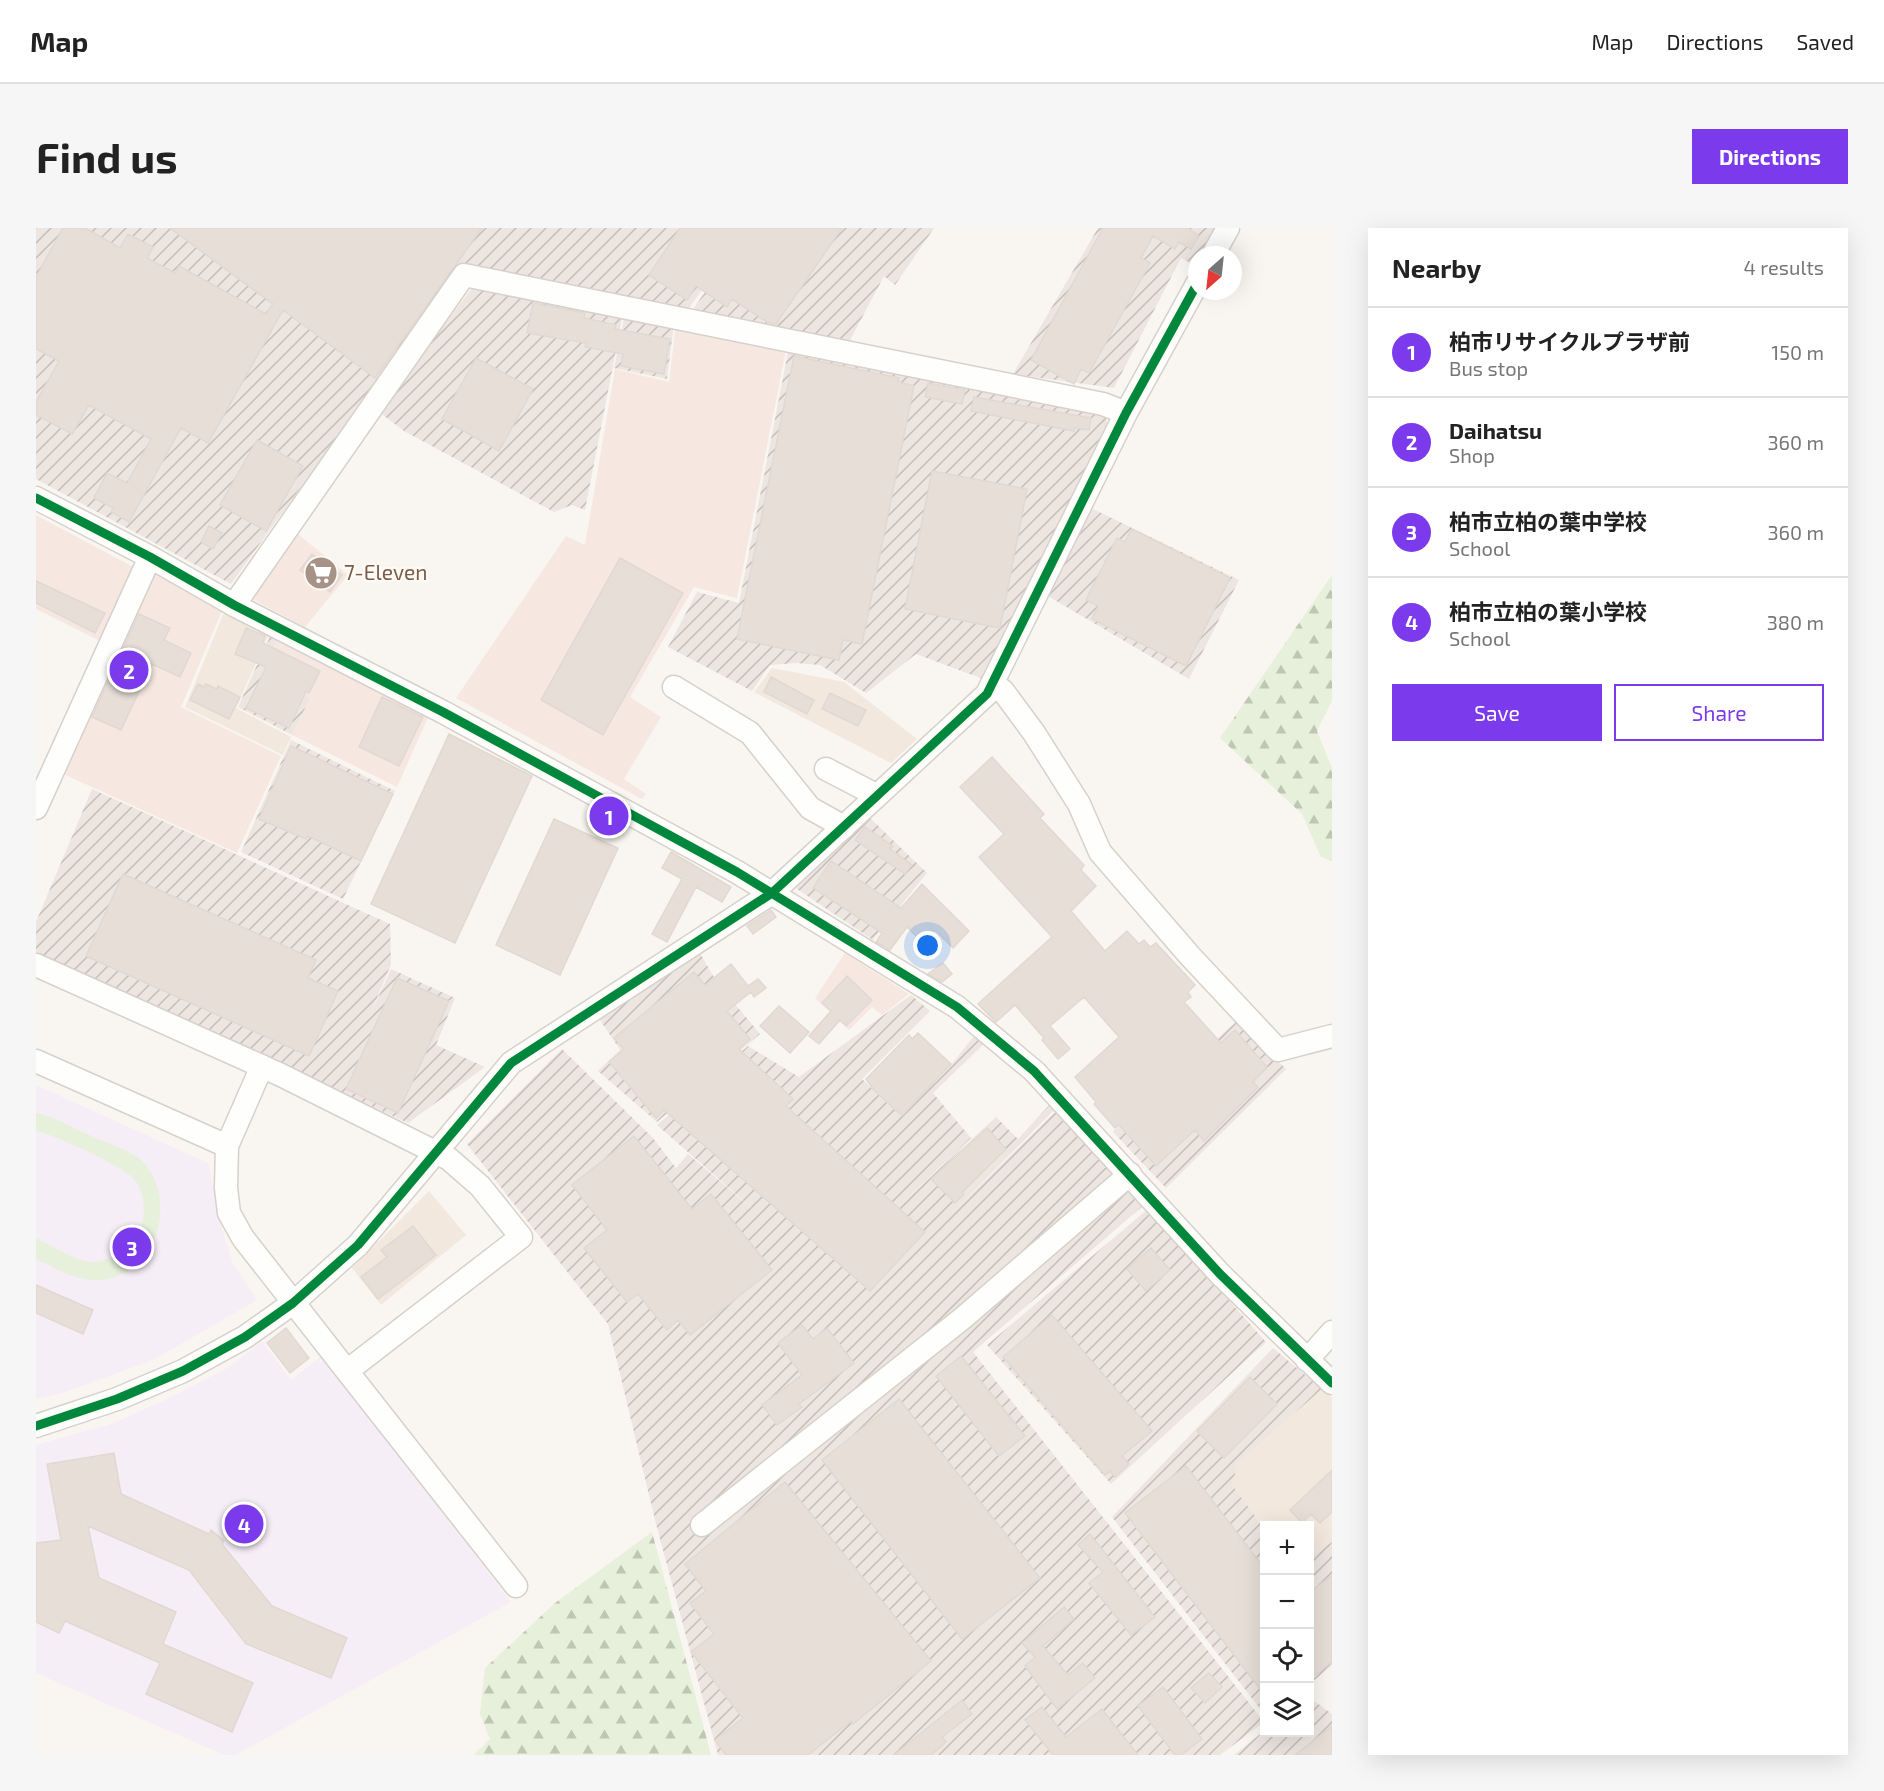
<!DOCTYPE html>
<meta charset="utf-8">
<style>
body{margin:0;font-family:"Exo 2","Noto Sans JP",sans-serif;background:#f6f6f6;color:#222}
.controls{position:absolute;right:18px;bottom:18px;display:grid;overflow:hidden;border-radius:0px;box-shadow:0 6px 24px #0002}
.controls button{width:54px;height:54px;display:grid;place-items:center;padding:0;border:0;border-bottom:2px solid #e0e0e0;background:#fff;color:#222;font:30px sans-serif}
.compass{position:absolute;left:1152px;top:18px;width:54px;height:54px;border-radius:50%;background:#fff;box-shadow:0 6px 24px #0002;rotate:207deg}
.you{position:absolute;left:892px;top:718px;width:21px;height:21px;margin:-15px;border:4px solid #fff;border-radius:50%;background:#1a73e8;box-shadow:0 0 0 9px #1a73e833}
.badge{display:grid;place-items:center;width:39px;height:39px;border-radius:50%;background:#7c3aed;color:#fff;font-size:20px;font-weight:700}
.pin{position:absolute;translate:-50% -50%;border:3px solid #fff;box-shadow:0 2px 6px #0006}
.list{margin:0;padding:0;list-style:none}
h2{display:flex;justify-content:space-between;align-items:center;height:78px;margin:0;padding:0 24px;font-size:26px}
h2 small{font-size:20px;font-weight:400;color:#767676}
.list li{display:grid;grid-template-columns:39px 1fr auto;gap:18px;align-items:center;box-sizing:border-box;height:90px;padding:0 24px;border-top:2px solid #e0e0e0}
.list b{display:block;font-size:22px;white-space:nowrap}
.list p{margin:0;font-size:20px;white-space:nowrap;color:#767676}
.list em{font-size:20px;font-style:normal;color:#767676}
.actions{display:flex;gap:12px;padding:18px 24px}
.actions a{flex:1;padding:14px 0;border:2px solid #7c3aed;border-radius:0px;text-align:center;font-size:21px;color:#7c3aed}
.actions .main{background:#7c3aed;color:#fff}
.icon{flex:none;width:33px;height:33px;fill:none;stroke:currentColor;stroke-width:2;stroke-linecap:round;stroke-linejoin:round}
.map{position:relative;flex:none;width:1296px;height:1527px;overflow:hidden;border-radius:0px}
header{display:flex;align-items:center;gap:36px;box-sizing:border-box;height:84px;padding:0 30px;background:#fff;border-bottom:2px solid #e0e0e0}
header strong{font-size:28px}
nav{display:flex;gap:33px;margin-inline-start:auto;font-size:21px}
.intro{display:flex;align-items:center;justify-content:space-between;box-sizing:border-box;height:144px;padding:0 36px}
h1{margin:0;font-size:42px}
.button{padding:15px 27px;border-radius:0px;background:#7c3aed;color:#fff;font-size:21px;font-weight:700}
main{display:flex;gap:36px;padding:0 36px}
aside{flex:1;background:#fff;border-radius:0px;box-shadow:0 6px 24px #0002}
.map>svg:first-child{display:block}
.residential{fill:#f2e8de}
.commercial{fill:#f6e8e1}
.industrial{fill:url(#industrial-furrows)}
.education{fill:#f6eef6}
.forest{fill:url(#forest-firs)}
.pitch{fill:#e7f0db}
.building{fill:#e6ded7;stroke:#e2d8d2;stroke-width:1.5}
.lines{fill:none;stroke-linecap:round;stroke-linejoin:round}
.minor-casing{stroke:#d7d1cb;stroke-width:25}
.minor{stroke:#fefefd;stroke-width:22}
.cycleway-casing{stroke:#fffaf3;stroke-width:13}
.cycleway{stroke:#00873e;stroke-width:9}
.labels{text-anchor:middle;stroke-width:4.5;stroke-linejoin:round;paint-order:stroke}
.poi-label{font-size:21px;fill:#7a5c4d;stroke:#fffaf3;text-anchor:start}
</style>
<header>
<strong>Map</strong>
<nav><a>Map</a><a>Directions</a><a>Saved</a></nav>
</header>
<div class="intro"><h1>Find us</h1><a class="button">Directions</a></div>
<main>
<div class="map">
<svg width="1296" height="1527" viewBox="0 0 1296 1527">
<defs>
<pattern id="industrial-furrows" width="10" height="10" patternUnits="userSpaceOnUse" patternTransform="scale(1.5)"><rect width="10" height="10" fill="#ede5e0"/><path d="M-1 1l2-2M0 10L10 0M9 11l2-2" fill="none" stroke="#c5bdb8"/></pattern>
<pattern id="forest-firs" width="22" height="20" patternUnits="userSpaceOnUse" patternTransform="scale(1.5)"><rect width="22" height="20" fill="#e7f0db"/><path d="M5 1l3.5 6h-7zM16 11l3.5 6h-7z" fill="#c0c6b4"/></pattern>
</defs>
<rect width="100%" height="100%" fill="#f9f5f0"/>
<path class="residential" d="M189,382L234,404L200,480L255,509L247,527L149,479Z
M736,440L808,454L881,511L855,535L718,464Z
M393,963L430,1007L345,1077L316,1040Z
M1286,1161L1296,1170V1314L1274,1330V1298H1228V1300L1196,1257L1202,1235Z"/>
<path class="commercial" d="M640,96L751,117L701,370L658,359L594,469L625,489L588,551L610,566L606,571L420,470L530,308L549,317L579,141L633,154Z
M0,287L101,341L68,415L0,381Z
M262,306L312,347L269,399L216,371Z
M113,340L186,383L145,479L245,528L201,625L23,544Z
M243,408L395,483L361,559L256,507L274,470L226,446Z
M809,725L873,766L846,787L836,779L813,802L779,770Z"/>
<path class="industrial" d="M0,0H710L651,83L422,41L195,356L0,251Z
M714,0H898L859,57L848,48L812,116L655,84Z
M1062,0H1179L1158,37L1145,30L1078,160L977,146Z
M436,60L587,86L549,282L536,277L518,284L368,203L343,184Z
M589,86L638,95L631,151L578,140Z
M753,119L1064,180L1073,197L947,451L880,426L830,465L784,437L760,435L734,437L716,463L632,419L661,364L703,375Z
M1051,278L1203,352L1153,451L1010,367Z
M236,404L243,408L226,446L274,470L256,507L202,479Z
M255,512L359,563L307,671L205,624Z
M56,561L354,696L355,736L334,787L355,741L419,770L400,817L449,839L372,895L0,727V694Z
M829,585L891,645L837,712L755,657Z
M661,720L680,753L724,806L621,894L562,843L584,822L562,789Z
M875,767L894,783L826,851L865,888L911,842L938,808L948,816L897,865L935,910L865,976L960,889L982,911L1016,874L1021,879L914,987L1019,884L1108,977L937,1124L1228,1494L1184,1527H682L620,1296L572,1096L431,916L526,821L617,910L640,940L652,926L725,988L621,897L712,818L763,849Z
M1201,793L1250,841L1130,960L1077,904Z
M1112,981L1230,1114L1075,1256L951,1117Z
M1237,1120L1286,1161L1202,1235L1196,1257L1228,1300V1486L1076,1289Z
M1296,1314V1437L1274,1456V1330Z
M1274,1470L1296,1486V1527H1198L1228,1503L1274,1504Z"/>
<path class="education" d="M0,857L172,935L186,1001L197,1036L221,1072L119,1131L27,1165L0,1171Z
M226,1113L255,1152L287,1127L475,1374L200,1527H188L0,1445V1217L78,1195L131,1171L193,1139Z"/>
<path class="forest" d="M1296,347V473L1281,503L1296,540V633L1285,629L1266,586L1184,510Z
M616,1304L675,1527H438L454,1511L444,1486L449,1440L519,1375Z"/>
<path class="pitch" d="M0,885C17,888 35,899 51,906C65,913 95,922 105,932C145,971 120,1052 60,1052C38,1052 19,1040 0,1031V1010C12,1016 43,1034 55,1034C68,1034 88,1027 97,1017C110,1001 112,968 99,952C89,939 17,906 0,903Z"/>
<path class="building" d="M27,0H49L84,20L92,6L117,19L111,30L139,45L143,38L230,86L237,76L134,0H446L339,150L247,82L172,215L145,200L93,294L75,284L77,280L58,270L71,245L91,255L115,211L53,177L36,206L0,187V174L23,133L0,121V49Z
M644,0H806L740,96L731,94L696,71L691,79L660,58L651,72L613,47Z
M1067,0H1151L1163,8L1155,21L1143,14L1139,21L1117,8L1105,30L1114,35L1053,145L1045,141L1038,156L995,132Z
M497,75L549,85L548,90L580,97L579,101L634,111L628,146L585,138L587,126L549,119L550,115L491,105Z
M758,128L863,150L862,154L878,158L826,416L807,412L803,432L701,411Z
M440,130L497,161L463,223L406,191Z
M892,155L929,162L926,176L889,169Z
M938,169L1055,190L1053,202L1038,200V203L935,183Z
M221,212L267,238L230,303L184,277Z
M896,243L991,261L964,400L869,381Z
M173,298L186,305L177,321L165,314Z
M1096,301L1194,350L1150,438L1056,391L1062,378L1050,372L1081,310L1089,314Z
M276,326L306,347L294,364L264,342Z
M584,330L647,365L567,507L505,472Z
M0,353L69,385L59,405L0,375Z
M103,386L134,400L128,412L155,425L144,449L116,436L85,502L56,489Z
M210,400L229,408L227,415L284,443L273,465L270,463L253,500L210,480L230,439L199,426Z
M735,449L778,472L771,486L728,464Z
M162,456L168,459L170,456L181,461L182,458L204,469L193,491L154,472Z
M794,465L830,482L822,498L786,481Z
M346,469L387,489L363,538L323,519Z
M413,506L496,548L419,715L335,676Z
M255,518L357,566L325,633L272,608L270,611L223,591Z
M956,529L1008,586L1004,590L1048,637L1045,642L1060,658L1035,683L1069,723L1091,703L1103,716L1108,712L1114,719L1120,715L1159,757L1152,764L1155,769L1148,774L1185,815L1199,802L1231,839L1217,854L1222,859L1168,913L1159,902L1120,938L1083,897L1079,900L1058,876L1060,874L1039,849L1083,809L1048,769L1014,798L1034,821L1022,831L1006,812L1008,810L979,777L960,794L942,776L1016,709L943,629L968,606L924,559Z
M518,591L582,620L524,747L460,717Z
M829,599L857,618L854,621L876,637L869,646L819,612Z
M635,624L695,659L686,674L660,659L631,714L616,706L646,651L626,640Z
M795,633L865,680L886,656L933,703L917,720L899,702L887,715L871,699L854,722L840,714L846,705L777,660Z
M87,646L280,732L272,750L302,763L273,828L50,728Z
M735,682L740,689L717,706L711,698Z
M907,735L916,746L906,754L892,746Z
M695,736L712,758L722,751L730,760L718,769L715,764L691,783L714,811L703,821L757,871L750,878L889,1004L834,1063L628,882L620,890L573,834L588,821L578,810L658,744L669,757Z
M811,748L836,772L810,798L804,792L783,816L773,808L795,783L786,775Z
M361,750L413,773L362,885L310,861Z
M743,778L773,804L754,825L724,798Z
M882,805L915,836L866,888L838,862L830,851L873,807L876,811Z
M951,900L970,921L926,964L928,966L919,975L895,951Z
M598,908L656,981L675,966L736,1042L654,1107L642,1092L631,1102L602,1066L591,1074L548,1020L571,1002L536,957Z
M377,998L400,1027L342,1071L325,1049L351,1029L345,1022Z
M1115,1020L1134,1042L1110,1063L1091,1041Z
M0,1057L57,1082L47,1106L0,1085Z
M1016,1087L1116,1203L1086,1228L1093,1236L1079,1249L1074,1243L1069,1247L967,1129Z
M766,1097L777,1111L791,1100L818,1135L763,1176L766,1179L741,1197L726,1177L766,1147L742,1115Z
M250,1100L273,1130L254,1145L231,1115Z
M925,1128L989,1208L963,1228L900,1148Z
M1214,1149L1241,1176L1188,1230L1161,1203Z
M863,1171L1004,1350L926,1411L786,1232Z
M78,1225L85,1266L173,1306L175,1302L188,1313L186,1316L236,1378L311,1410L295,1450L210,1416L153,1342L52,1298L63,1350L140,1384L127,1416L217,1455L196,1504L110,1466L124,1435L29,1393L23,1405L0,1394V1315L25,1312L11,1236Z
M1150,1238L1228,1340V1466L1089,1285Z
M1296,1242V1284L1284,1295L1275,1286L1266,1295L1254,1282Z
M749,1254L895,1433L817,1496L815,1493L772,1527H690L679,1512L707,1490L655,1424L678,1406L654,1375L670,1363L649,1336Z
M1054,1306L1119,1389L1095,1407L1053,1355L1067,1344L1042,1317Z
M1296,1347V1434L1274,1451V1364Z
M1028,1379L1038,1391L1007,1418L1032,1447L1047,1435L1059,1450L1021,1481L989,1438L999,1429L986,1415Z
M1173,1445L1186,1459L1169,1475L1155,1460Z
M1127,1459L1166,1511L1145,1527H1139L1102,1478Z
M926,1472L936,1486L906,1509L910,1514L895,1527H858Z
M1006,1479L1030,1509L1066,1481L1102,1527H1017L989,1492Z
M1296,1498V1527H1259Z"/>
<g class="lines">
<defs>
<path id="minor" d="M1177,27L1192,0
M0,270L114,329L198,377L407,484L701,644L921,779L998,843L1184,1046L1296,1155
M198,377L428,47L1067,176L1090,185
M957,455L967,463L998,505L1043,576L1064,624L1154,728L1242,822L1296,808
M638,459L714,505L774,580L808,599
M790,541L840,567
M0,580L114,329
M0,737L245,847L413,931L444,958L485,1009L311,1143L480,1358
M0,833L191,918L190,960L193,985L207,1010L311,1143
M191,918L226,838
M1271,1132L1296,1104
M0,1198L81,1171L147,1143L209,1109L257,1075L322,1017L475,835L736,665L951,466L1090,185L1161,56
M666,1297L927,1090L1094,946"/>
</defs>
<use href="#minor" class="minor-casing"/>
<use href="#minor" class="minor"/>
<defs>
<path id="cycleway" d="M0,270L114,329L198,377L407,484L701,644L921,779L998,843L1184,1046L1296,1155
M0,1198L81,1171L147,1143L209,1109L257,1075L322,1017L475,835L736,665L951,466L1090,185L1161,56"/>
</defs>
<use href="#cycleway" class="cycleway-casing"/>
<use href="#cycleway" class="cycleway"/>
</g>
<defs>
<symbol id="supermarket-disc" viewBox="-11 -11 22 22"><circle r="9.5" fill="#a69286" stroke="#fffaf3"/><path d="M-6-5.5h2.5l.6 2H6L4.5 2H-2.5L-4.4-4H-6ZM-1.5 3.2a1.3 1.3 0 1 0 .1 0ZM3 3.2a1.3 1.3 0 1 0 .1 0Z" fill="#fff"/></symbol>
</defs>
<g fill-rule="evenodd">
<use href="#supermarket-disc" x="266" y="326" width="38" height="38"/>
</g>
<g class="labels">
<g class="poi-label">
<text x="308" y="352">7-Eleven</text>
</g>
</g>
</svg>
<div class="controls">
<button>+</button>
<button>−</button>
<button><svg class="icon" aria-label="locate" viewBox="0 0 24 24"><circle cx="12" cy="12" r="6"/><path d="M12 2v4M12 18v4M2 12h4M18 12h4"/></svg></button>
<button><svg class="icon" aria-label="layers" viewBox="0 0 24 24"><path d="M12 4l9 5-9 5-9-5zM3 14l9 5 9-5"/></svg></button>
</div>
<svg class="compass" viewBox="-18 -18 36 36"><path d="M0-13l5 13h-10z" fill="#e53935"/><path d="M0 13l5-13h-10z" fill="#767676"/></svg>
<div class="you"></div>
<div class="pin badge" style="left:573px;top:588px">1</div>
<div class="pin badge" style="left:93px;top:442px">2</div>
<div class="pin badge" style="left:96px;top:1019px">3</div>
<div class="pin badge" style="left:208px;top:1296px">4</div>
</div>
<aside>
<h2>Nearby<small>4 results</small></h2>
<ul class="list">
<li><span class="badge">1</span><div><b>柏市リサイクルプラザ前</b><p>Bus stop</p></div><em>150 m</em></li>
<li><span class="badge">2</span><div><b>Daihatsu</b><p>Shop</p></div><em>360 m</em></li>
<li><span class="badge">3</span><div><b>柏市立柏の葉中学校</b><p>School</p></div><em>360 m</em></li>
<li><span class="badge">4</span><div><b>柏市立柏の葉小学校</b><p>School</p></div><em>380 m</em></li>
</ul>
<div class="actions"><a class="main">Save</a><a>Share</a></div>
</aside>
</main>
